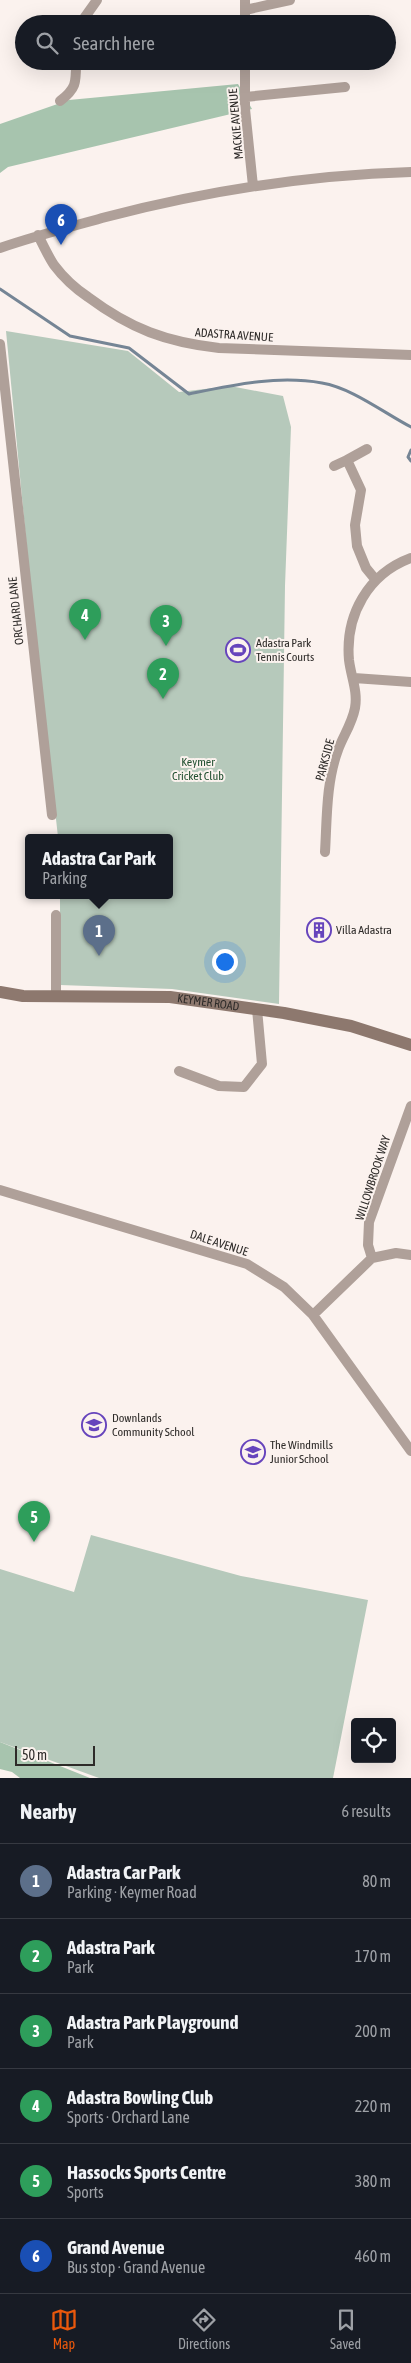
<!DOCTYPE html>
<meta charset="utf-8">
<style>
body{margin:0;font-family:"Asap Condensed",sans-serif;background:#242831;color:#f1f3f6}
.controls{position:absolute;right:15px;bottom:15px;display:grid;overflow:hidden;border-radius:5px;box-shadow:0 5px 20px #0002}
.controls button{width:45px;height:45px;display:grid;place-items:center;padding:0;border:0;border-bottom:1px solid #363941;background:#171b24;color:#f1f3f6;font:25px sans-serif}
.scale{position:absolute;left:15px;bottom:12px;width:80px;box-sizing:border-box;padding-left:5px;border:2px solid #2e2b29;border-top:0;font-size:14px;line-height:18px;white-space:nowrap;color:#2e2b29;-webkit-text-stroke:4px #fbf2ee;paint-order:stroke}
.you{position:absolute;left:224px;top:961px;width:18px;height:18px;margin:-12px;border:4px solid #fff;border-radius:50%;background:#1a73e8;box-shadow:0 0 0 8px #1a73e833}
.badge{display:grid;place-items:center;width:32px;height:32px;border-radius:50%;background:#ea580c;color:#fff;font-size:16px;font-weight:700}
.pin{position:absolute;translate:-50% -41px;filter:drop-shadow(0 1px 2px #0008)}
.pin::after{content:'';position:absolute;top:26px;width:18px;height:15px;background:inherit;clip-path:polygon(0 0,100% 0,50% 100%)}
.popup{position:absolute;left:25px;top:834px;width:148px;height:65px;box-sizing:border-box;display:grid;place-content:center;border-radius:5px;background:#171b24;filter:drop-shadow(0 1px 4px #0005);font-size:16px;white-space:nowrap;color:#9ea1a6}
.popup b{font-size:19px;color:#f1f3f6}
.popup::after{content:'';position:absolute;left:50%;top:100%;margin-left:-10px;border:10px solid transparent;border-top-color:#171b24}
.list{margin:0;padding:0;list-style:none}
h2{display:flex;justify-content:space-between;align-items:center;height:65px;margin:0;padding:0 20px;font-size:21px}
h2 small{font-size:16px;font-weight:400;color:#9ea1a6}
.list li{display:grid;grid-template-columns:32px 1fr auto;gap:15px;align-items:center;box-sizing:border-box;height:75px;padding:0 20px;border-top:1px solid #363941}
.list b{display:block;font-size:19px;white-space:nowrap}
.list p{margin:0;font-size:16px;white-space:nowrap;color:#9ea1a6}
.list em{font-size:16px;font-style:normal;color:#9ea1a6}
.icon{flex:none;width:28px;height:28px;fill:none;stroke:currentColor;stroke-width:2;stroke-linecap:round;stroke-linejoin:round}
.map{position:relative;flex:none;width:411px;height:1778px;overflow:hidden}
.search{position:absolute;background:#171b24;box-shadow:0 5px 20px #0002;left:15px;right:15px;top:15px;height:55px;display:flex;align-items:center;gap:12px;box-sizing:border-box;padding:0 18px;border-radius:28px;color:#9ea1a6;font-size:19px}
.sheet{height:515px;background:#171b24}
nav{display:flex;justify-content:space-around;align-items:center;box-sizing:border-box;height:70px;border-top:1px solid #363941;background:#171b24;font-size:14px;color:#9ea1a6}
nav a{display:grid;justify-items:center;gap:2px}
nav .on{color:#ea580c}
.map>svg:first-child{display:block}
.green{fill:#b6c9bb}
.forest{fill:#a7c4ae}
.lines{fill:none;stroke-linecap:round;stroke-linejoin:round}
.stream{stroke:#758595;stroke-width:3}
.minor{stroke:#afa099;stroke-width:10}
.secondary{stroke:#8d786e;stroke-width:12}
.labels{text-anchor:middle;stroke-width:4;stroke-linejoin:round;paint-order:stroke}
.street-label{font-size:12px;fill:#2e2b29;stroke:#fbf2ee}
.poi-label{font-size:12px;fill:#2e2b29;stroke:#fbf2ee;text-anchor:start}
.park-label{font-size:12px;fill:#204f30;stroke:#fbf2ee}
</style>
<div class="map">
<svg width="411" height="1778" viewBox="0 0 411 1778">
<rect width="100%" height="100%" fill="#fbf2ee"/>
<path class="green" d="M6,331L128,351L179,392L230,386L283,396L291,427L285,586L279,1004L172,989L60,985V895H169V837H58L33,612Z
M91,1535L241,1576L368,1600L333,1778H99L0,1742V1569L74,1592Z"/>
<path class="forest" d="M238,84L252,109L8,167L0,173V124L69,100Z
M0,1742L90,1778H20L12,1772L0,1769Z"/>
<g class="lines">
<path class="stream" d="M0,289L70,336L129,348L189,394C233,385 277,375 322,383C352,388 384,413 411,427
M411,450L408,457L411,461"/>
<path class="minor" d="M245,10L290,0
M80,24L97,0
M245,24V0
M245,61V109L253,186
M245,97L345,87
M60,101C77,88 76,82 76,61
M38,235C43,245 48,256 54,265C63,277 76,289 88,297C131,329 166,342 219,348L411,355
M0,248C35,236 70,227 106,217C206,191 307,175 411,172
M0,344L52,815
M367,449L347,460L361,490L355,525L357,546L366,568L375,579
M334,466L347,460
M354,678L411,682
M325,852C327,819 326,782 338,750C343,736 352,724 355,708C358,691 351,677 349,660C345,615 368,574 411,558
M56,915V996
M179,1071L219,1086L244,1087L262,1064L257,1009
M0,1190L247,1264L284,1287L313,1315L411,1451
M372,1258L368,1245L369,1222L411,1106
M313,1315L372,1258L396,1253L411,1255"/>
<path class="secondary" id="s1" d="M0,992L23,996L170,997L284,1013L351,1026L411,1045"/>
</g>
<defs>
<symbol id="stadium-ring" viewBox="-11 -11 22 22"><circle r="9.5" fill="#fbf2ee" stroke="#6644bc" stroke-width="1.5"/><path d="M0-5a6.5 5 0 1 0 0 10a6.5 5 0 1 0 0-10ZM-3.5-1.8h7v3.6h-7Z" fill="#6644bc"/></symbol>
<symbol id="building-ring" viewBox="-11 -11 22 22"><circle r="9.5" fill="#fbf2ee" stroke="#6644bc" stroke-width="1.5"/><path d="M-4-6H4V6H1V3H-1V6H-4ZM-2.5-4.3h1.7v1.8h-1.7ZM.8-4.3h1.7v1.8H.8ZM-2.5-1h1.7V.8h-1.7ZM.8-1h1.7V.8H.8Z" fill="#6644bc"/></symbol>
<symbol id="school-ring" viewBox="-11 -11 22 22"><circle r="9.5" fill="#fbf2ee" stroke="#6644bc" stroke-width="1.5"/><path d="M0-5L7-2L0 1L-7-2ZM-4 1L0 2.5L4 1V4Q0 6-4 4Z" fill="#6644bc"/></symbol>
</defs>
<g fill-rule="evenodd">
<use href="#stadium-ring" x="224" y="636" width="28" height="28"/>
<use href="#building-ring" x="305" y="916" width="28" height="28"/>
<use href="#school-ring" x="80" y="1411" width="28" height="28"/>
<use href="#school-ring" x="239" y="1438" width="28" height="28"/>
</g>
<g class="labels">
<g class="street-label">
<text transform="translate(236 124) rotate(-95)" y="4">MACKIE AVENUE</text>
<text transform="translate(234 335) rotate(4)" y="4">ADASTRA AVENUE</text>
<text transform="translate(16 611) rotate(-96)" y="4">ORCHARD LANE</text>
<text transform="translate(325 760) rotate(-75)" y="4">PARKSIDE</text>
<text dy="4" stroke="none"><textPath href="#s1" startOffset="209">KEYMER ROAD</textPath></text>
<text transform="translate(373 1178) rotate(-72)" y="4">WILLOWBROOK WAY</text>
<text transform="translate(219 1243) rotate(18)" y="4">DALE AVENUE</text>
</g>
<g class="poi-label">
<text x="256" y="647">Adastra Park<tspan x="256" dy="14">Tennis Courts</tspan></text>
<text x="336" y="934">Villa Adastra</text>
<text x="112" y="1422">Downlands<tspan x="112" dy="14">Community School</tspan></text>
<text x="270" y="1449">The Windmills<tspan x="270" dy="14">Junior School</tspan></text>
</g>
<g class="park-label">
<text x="198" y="766">Keymer<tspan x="198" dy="14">Cricket Club</tspan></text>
</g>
</g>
</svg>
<div class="controls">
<button><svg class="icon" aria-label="locate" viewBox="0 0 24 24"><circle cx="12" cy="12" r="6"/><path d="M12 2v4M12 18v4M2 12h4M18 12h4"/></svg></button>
</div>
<div class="scale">50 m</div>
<div class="you"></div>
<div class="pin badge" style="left:99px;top:956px;background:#5c6f8a">1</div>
<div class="popup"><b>Adastra Car Park</b>Parking</div>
<div class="pin badge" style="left:163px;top:699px;background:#2e9e5b">2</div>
<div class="pin badge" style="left:166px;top:646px;background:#2e9e5b">3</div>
<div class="pin badge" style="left:85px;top:640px;background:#2e9e5b">4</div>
<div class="pin badge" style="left:34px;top:1542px;background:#2e9e5b">5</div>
<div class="pin badge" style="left:61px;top:245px;background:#1a4fb4">6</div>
<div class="search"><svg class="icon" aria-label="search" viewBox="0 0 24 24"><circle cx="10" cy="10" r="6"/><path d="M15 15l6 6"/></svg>Search here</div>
</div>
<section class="sheet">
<h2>Nearby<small>6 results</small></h2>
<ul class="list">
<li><span class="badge" style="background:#5c6f8a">1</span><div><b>Adastra Car Park</b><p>Parking · Keymer Road</p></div><em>80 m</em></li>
<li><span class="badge" style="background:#2e9e5b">2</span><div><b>Adastra Park</b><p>Park</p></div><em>170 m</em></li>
<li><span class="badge" style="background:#2e9e5b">3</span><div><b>Adastra Park Playground</b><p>Park</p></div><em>200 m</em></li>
<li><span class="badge" style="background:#2e9e5b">4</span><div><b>Adastra Bowling Club</b><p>Sports · Orchard Lane</p></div><em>220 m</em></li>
<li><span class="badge" style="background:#2e9e5b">5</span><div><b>Hassocks Sports Centre</b><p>Sports</p></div><em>380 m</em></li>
<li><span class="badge" style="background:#1a4fb4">6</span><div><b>Grand Avenue</b><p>Bus stop · Grand Avenue</p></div><em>460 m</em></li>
</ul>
</section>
<nav>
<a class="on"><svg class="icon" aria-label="map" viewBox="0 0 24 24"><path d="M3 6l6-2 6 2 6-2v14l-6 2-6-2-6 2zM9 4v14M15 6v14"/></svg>Map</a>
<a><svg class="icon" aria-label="directions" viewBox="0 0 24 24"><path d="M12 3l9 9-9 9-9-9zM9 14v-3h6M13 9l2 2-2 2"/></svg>Directions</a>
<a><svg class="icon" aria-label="saved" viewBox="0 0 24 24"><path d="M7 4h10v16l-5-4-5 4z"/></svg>Saved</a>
</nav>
